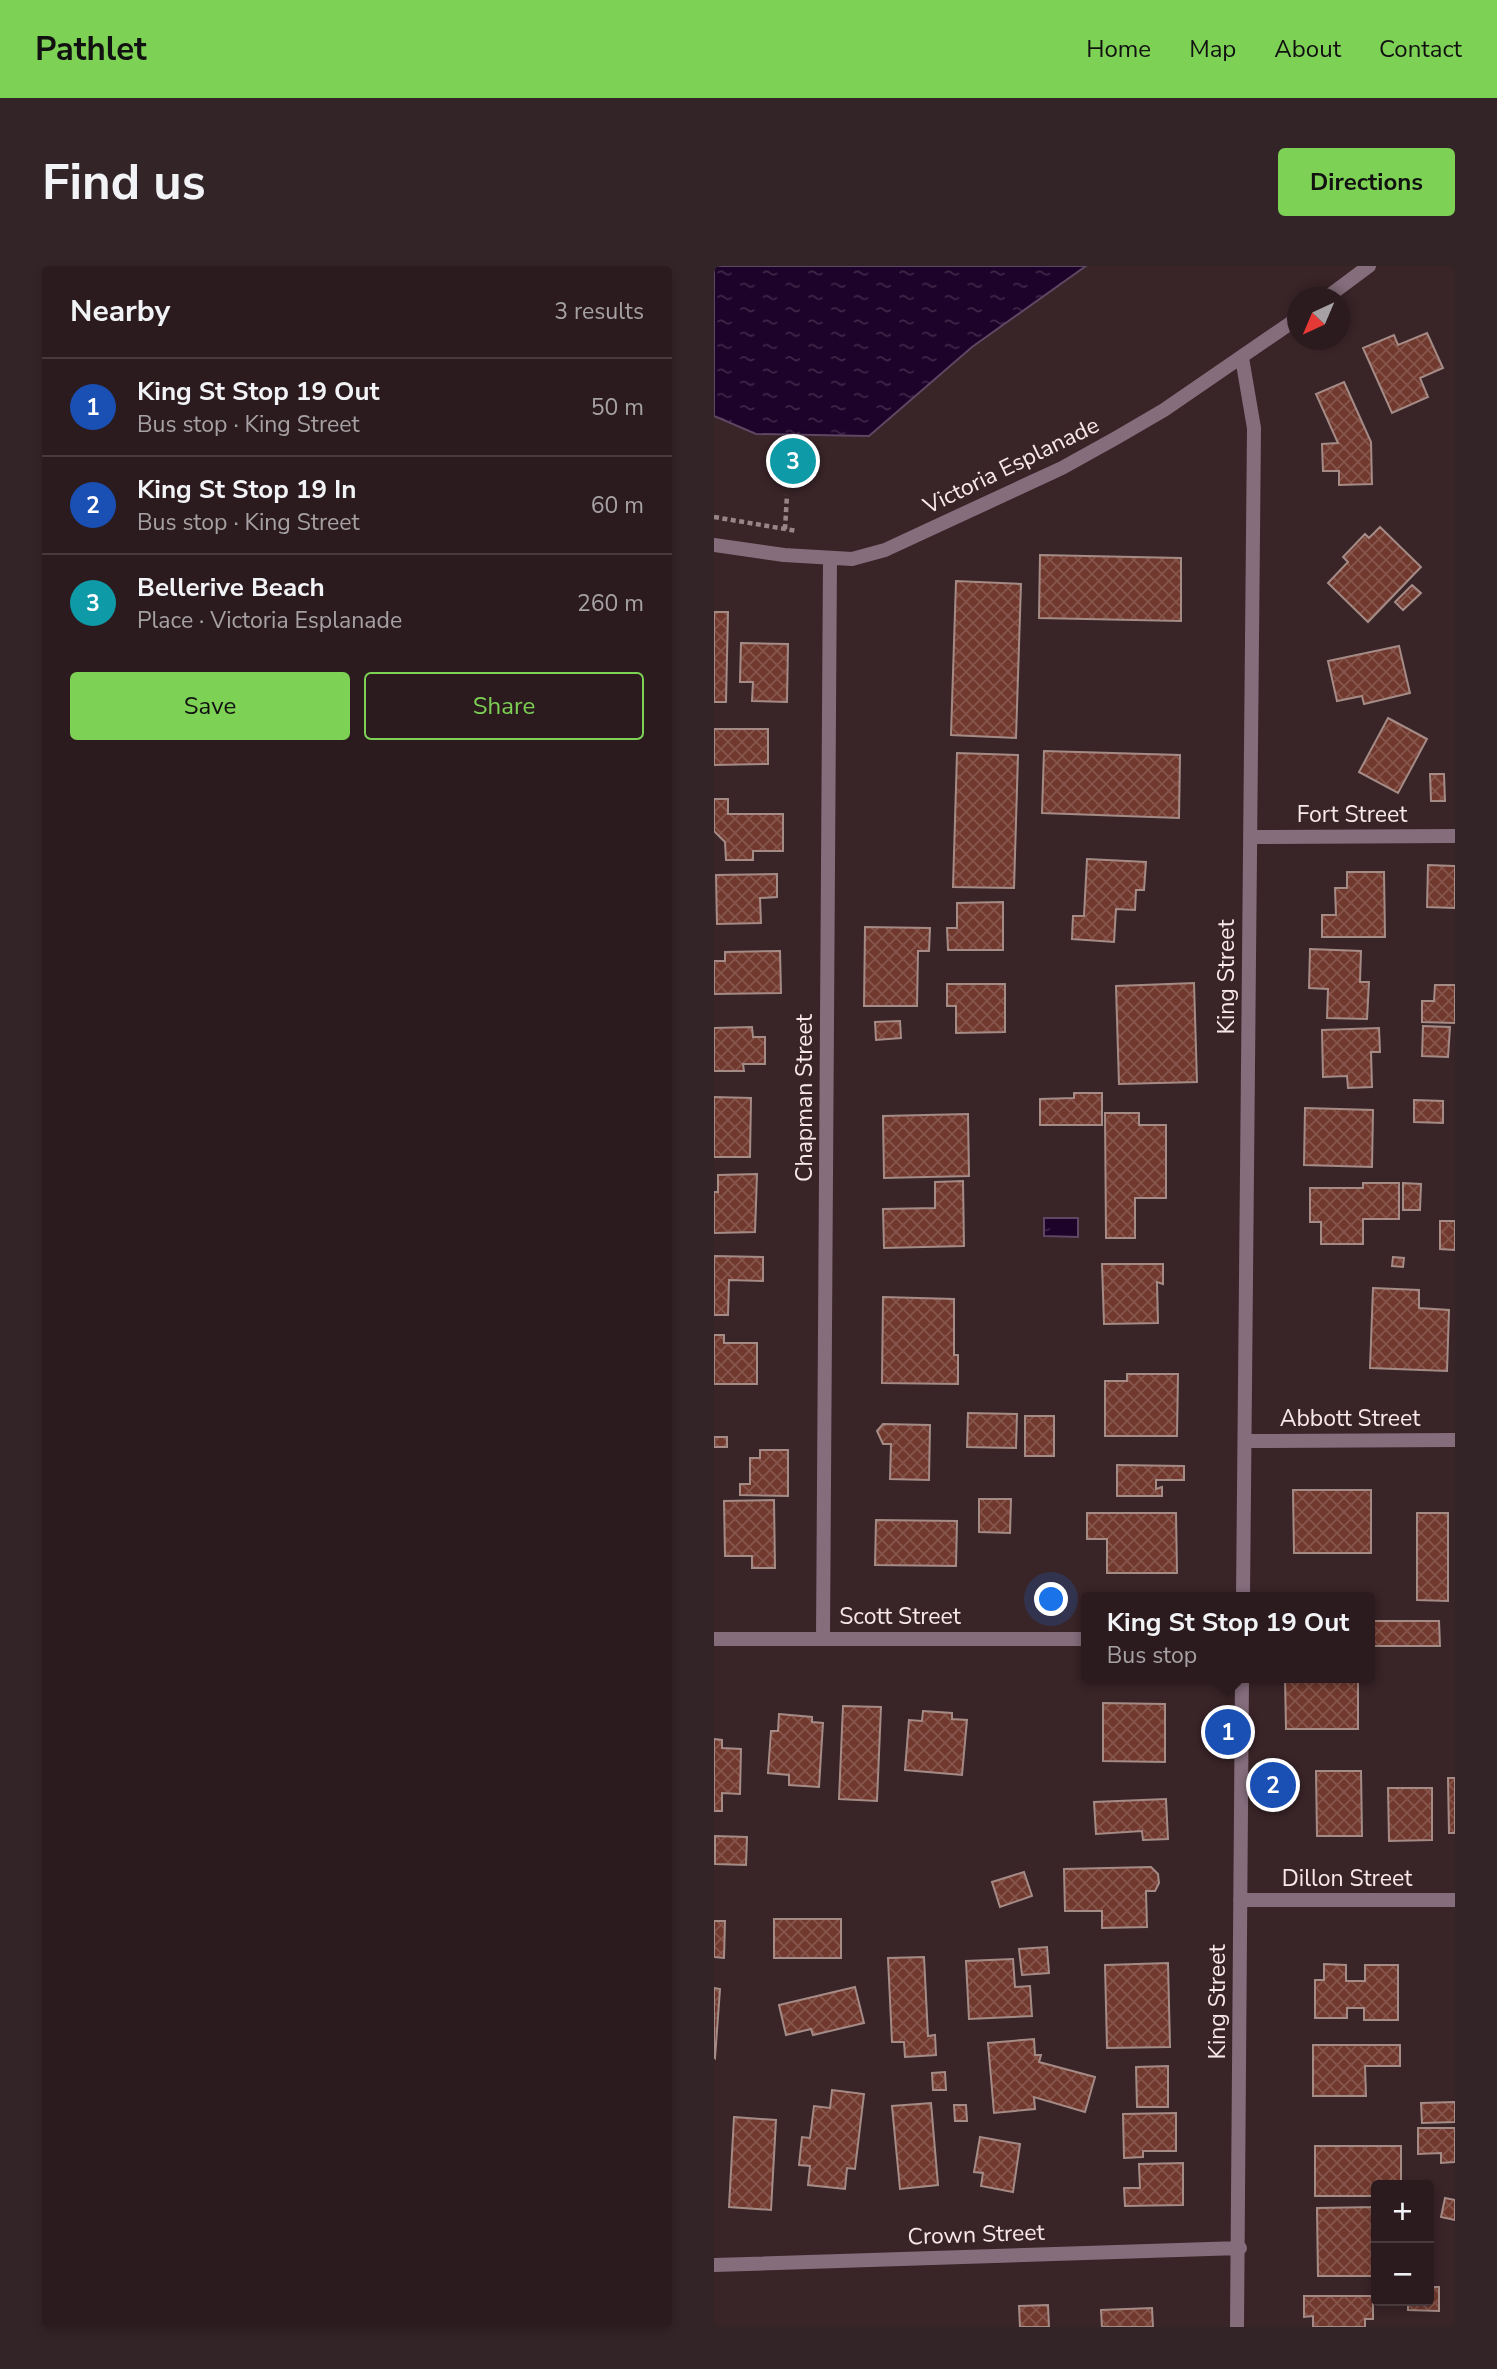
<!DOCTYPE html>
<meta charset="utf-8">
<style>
body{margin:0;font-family:"Nunito Sans",sans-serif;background:#332427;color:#f1f3f6}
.controls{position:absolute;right:21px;bottom:21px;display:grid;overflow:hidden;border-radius:7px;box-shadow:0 4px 10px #0003}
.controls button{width:63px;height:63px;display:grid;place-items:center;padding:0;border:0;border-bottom:2px solid #47393c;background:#2b1b1e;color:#f1f3f6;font:35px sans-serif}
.compass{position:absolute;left:573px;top:21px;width:63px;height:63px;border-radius:50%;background:#2b1b1e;box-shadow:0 4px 10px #0003;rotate:224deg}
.you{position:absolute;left:338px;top:1334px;width:24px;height:24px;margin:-18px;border:5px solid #fff;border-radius:50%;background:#1a73e8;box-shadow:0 0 0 10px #1a73e833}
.badge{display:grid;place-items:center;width:46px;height:46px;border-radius:50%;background:#7dd154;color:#fff;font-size:23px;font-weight:700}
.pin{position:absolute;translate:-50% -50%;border:4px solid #fff;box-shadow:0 2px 7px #0006}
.popup{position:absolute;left:367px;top:1326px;width:294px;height:91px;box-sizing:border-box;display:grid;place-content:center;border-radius:7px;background:#2b1b1e;filter:drop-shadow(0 2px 5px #0005);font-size:23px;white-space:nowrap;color:#a6a1a4}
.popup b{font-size:26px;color:#f1f3f6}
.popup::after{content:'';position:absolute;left:50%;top:100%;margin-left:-14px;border:14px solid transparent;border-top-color:#2b1b1e}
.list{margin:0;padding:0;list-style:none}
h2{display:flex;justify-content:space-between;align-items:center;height:91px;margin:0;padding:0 28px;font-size:30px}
h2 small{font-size:23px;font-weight:400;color:#a6a1a4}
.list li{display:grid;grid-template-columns:46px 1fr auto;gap:21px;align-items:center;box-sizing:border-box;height:98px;padding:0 28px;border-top:2px solid #47393c}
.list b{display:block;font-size:26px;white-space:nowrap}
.list p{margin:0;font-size:23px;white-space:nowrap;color:#a6a1a4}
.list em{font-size:23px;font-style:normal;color:#a6a1a4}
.actions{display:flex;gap:14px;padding:21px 28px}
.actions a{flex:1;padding:16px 0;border:2px solid #7dd154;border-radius:7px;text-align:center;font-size:24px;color:#7dd154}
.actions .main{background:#7dd154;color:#111}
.map{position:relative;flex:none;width:741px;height:2061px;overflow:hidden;border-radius:7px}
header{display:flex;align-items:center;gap:42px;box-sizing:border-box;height:98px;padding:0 35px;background:#7dd154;color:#111}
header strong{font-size:33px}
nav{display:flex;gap:38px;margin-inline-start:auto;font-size:24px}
.intro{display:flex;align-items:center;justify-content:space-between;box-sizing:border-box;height:168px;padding:0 42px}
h1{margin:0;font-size:49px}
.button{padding:18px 32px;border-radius:7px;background:#7dd154;color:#111;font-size:24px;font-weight:700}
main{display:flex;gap:42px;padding:0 42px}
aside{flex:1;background:#2b1b1e;border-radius:7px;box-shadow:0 4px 10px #0003}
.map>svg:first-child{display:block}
.water{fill:url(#water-ripples);stroke:#5e4763;stroke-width:2}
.building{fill:url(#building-cross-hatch);stroke:#a58b86;stroke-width:2}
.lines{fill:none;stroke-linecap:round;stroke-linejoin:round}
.path{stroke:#978589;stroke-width:4.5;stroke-dasharray:5 3.5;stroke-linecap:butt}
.minor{stroke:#856d7c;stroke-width:14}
.labels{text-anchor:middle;stroke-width:5;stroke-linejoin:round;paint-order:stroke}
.street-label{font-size:23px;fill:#f7e8eb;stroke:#392428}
</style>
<header>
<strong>Pathlet</strong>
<nav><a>Home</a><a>Map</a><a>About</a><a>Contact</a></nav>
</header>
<div class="intro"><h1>Find us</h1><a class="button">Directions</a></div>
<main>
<aside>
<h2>Nearby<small>3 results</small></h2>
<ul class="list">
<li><span class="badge" style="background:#1a4fb4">1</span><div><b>King St Stop 19 Out</b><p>Bus stop · King Street</p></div><em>50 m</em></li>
<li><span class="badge" style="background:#1a4fb4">2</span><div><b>King St Stop 19 In</b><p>Bus stop · King Street</p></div><em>60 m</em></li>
<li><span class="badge" style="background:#0f9aa8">3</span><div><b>Bellerive Beach</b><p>Place · Victoria Esplanade</p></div><em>260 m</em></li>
</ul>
<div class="actions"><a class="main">Save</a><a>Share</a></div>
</aside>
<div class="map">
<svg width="741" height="2061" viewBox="0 0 741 2061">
<defs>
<pattern id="water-ripples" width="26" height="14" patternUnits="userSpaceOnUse" patternTransform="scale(1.75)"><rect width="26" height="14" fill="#1d0229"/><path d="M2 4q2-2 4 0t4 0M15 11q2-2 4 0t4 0" fill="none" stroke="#3f2748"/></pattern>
<pattern id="building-cross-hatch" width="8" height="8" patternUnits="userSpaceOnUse" patternTransform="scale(1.75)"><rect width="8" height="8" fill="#71392e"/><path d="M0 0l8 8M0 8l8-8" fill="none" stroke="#86564c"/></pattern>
</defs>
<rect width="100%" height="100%" fill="#392428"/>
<path class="water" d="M0,0H372L258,81L155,170L42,168L0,150Z
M330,952H364V971L330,970Z"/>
<path class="building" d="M713,67L729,102L706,112L714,131L678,147L649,82L680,69L684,79Z
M630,116L657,176L658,218L625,219V205H609L608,178L624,177L602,128Z
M666,261L707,301L654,356L614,317L634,296L629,291L651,268L655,272Z
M326,289L467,292V355L325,352Z
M242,315L307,318L302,472L237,469Z
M698,319L707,327L689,344L681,336Z
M0,346H14L12,436H0Z
M27,377L74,378L73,436L38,435L39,416H26Z
M685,380L696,427L650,438L648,430L623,435L614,395Z
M674,452L713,473L684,527L645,506Z
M0,463H54V498L0,499Z
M330,485L466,489L465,552L328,547Z
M243,487L304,489L300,622L239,621Z
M716,508H730L731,535H717Z
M0,533H14V548H69V585H39V594H12L11,576L0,565Z
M373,593L432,596L430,624H422L421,644L402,643L400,676L358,673L359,650H370Z
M714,599L741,600V642L713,641Z
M633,606H670L671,671H608V649H622L621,622H633Z
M63,608V631L46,632L47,657L3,658L2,609Z
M289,636V684H234L233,662H243V637Z
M151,661L216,662L215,685H204L203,740H150Z
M596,683L647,685L646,716H655L653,753L613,752L614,723L595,722Z
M66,685L67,727L0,728V695H11V686Z
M480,717L483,816L405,818L402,720Z
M233,718H291V766L242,767V740H233Z
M721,719H741V757L708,756V735H720Z
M186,755L187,772L162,774L161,756Z
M709,760L736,761L734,791L708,790Z
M38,761L39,771H51V798H29L30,805H0V762Z
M665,762L666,786H657L658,821L634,822L633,810L609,811L608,764Z
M360,827H388V859H326V833L360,832Z
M0,831L37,832L36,891H0Z
M700,834L729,835V857L700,856Z
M591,842L659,844L658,901L590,899Z
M391,847H425V859H452V932H421V972H392Z
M254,848L255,910L170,912L169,850Z
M43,908L41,966L0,967V926H4V909Z
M249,915L250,980L170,982L169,943L221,942V916Z
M649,917H685V953H649V978H607V956H596V922H649Z
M689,917L707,918L706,944H689Z
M726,955H741V984L726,983Z
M0,990L49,991V1015L15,1014L14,1049H0Z
M679,991L690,992L689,1001L678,1000Z
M388,998H449V1018L443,1016L444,1057L390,1058Z
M659,1022L705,1024V1042L735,1044L733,1105L656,1102Z
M169,1031L240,1033V1089H244V1118L168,1117Z
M0,1069H10V1077H43V1118H0Z
M413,1108H464L463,1170H391V1115H413Z
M254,1147L303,1148L302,1182L253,1181Z
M311,1150H340V1190H311Z
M169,1158L216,1159L215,1214L176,1213L177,1178H169L163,1165Z
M0,1171H13V1181H0Z
M46,1184H74V1230L26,1229V1218H36V1192H46Z
M403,1199L470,1200V1214H442V1223L448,1221V1230H403Z
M579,1224H657V1287H580Z
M265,1233H297L296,1267L265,1266Z
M60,1234L61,1302H38V1290H11L10,1235Z
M373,1247H462L463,1307H393V1273H373Z
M703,1247H734V1335L703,1334Z
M162,1254L243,1255L242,1300L161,1299Z
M656,1355H725L726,1380H656Z
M571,1412H644V1463H572Z
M389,1437L451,1438V1496L389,1495Z
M129,1440L167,1441L163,1535L125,1533Z
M209,1445L238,1447V1453L253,1454L248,1509L191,1504L195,1454L208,1455Z
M65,1448L98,1451V1456L109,1457L105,1521L75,1519V1509L54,1507L57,1465H64Z
M0,1473L8,1474V1482L27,1483L26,1528L8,1527V1545H0Z
M602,1505H647L648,1570H603Z
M734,1512H741V1567H735Z
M674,1522H718V1574L675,1575Z
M452,1533L454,1573L429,1574L428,1565L382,1568L380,1536Z
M1,1570L33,1571L32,1599L1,1598Z
M437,1601L444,1608L445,1617L441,1625H432L433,1661L388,1662V1645H351L350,1603Z
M310,1606L318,1630L286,1641L278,1616Z
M60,1653H127V1692H60Z
M0,1655H11L10,1692L0,1691Z
M333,1681L335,1707L308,1709L305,1683Z
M210,1691L214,1770L221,1769L222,1789L191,1791L190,1776H178L174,1692Z
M299,1693L301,1721L316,1720L318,1750L255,1753L252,1695Z
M454,1697L456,1781L393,1782L391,1699Z
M610,1698L632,1699V1715H651V1699H684V1754H650V1742H633V1752H601V1714H610Z
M141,1721L150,1757L99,1769L97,1763L72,1769L65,1739Z
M0,1722L6,1723L1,1792L0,1791Z
M320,1773L321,1789H327L325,1796L381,1811L371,1846L320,1831L321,1843L280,1847L274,1777Z
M599,1779H686V1800H651L652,1830H599Z
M454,1800V1841H423L422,1801Z
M231,1806L232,1824H219L218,1807Z
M118,1824L150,1828L141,1903L133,1902L131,1923L94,1919L96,1900L85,1899L88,1871L96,1872L100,1840L116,1842Z
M741,1836V1856L708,1857L707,1837Z
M217,1837L224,1919L186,1923L178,1840Z
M240,1839H252L253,1855H241Z
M462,1847V1885H429V1891L410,1892L409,1848Z
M20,1851L62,1854L57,1944L15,1941Z
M704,1862H741V1896L727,1897V1887L704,1888Z
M266,1871L306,1878L299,1926L267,1920L269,1907L260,1906Z
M601,1880H687V1919H662V1930H601Z
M469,1897V1939L411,1940L410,1922H426L425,1898Z
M731,1932L741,1934V1954L727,1951Z
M662,1941V2010H604L603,1942Z
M715,2021H725V2045L694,2044V2035H715Z
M590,2030H659V2053H651V2061H599V2050L590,2051Z
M334,2039L335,2061H306L305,2040Z
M438,2042L439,2061H388L387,2044Z"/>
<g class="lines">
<path class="path" d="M0,251L83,265
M71,263L73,229"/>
<path class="minor" d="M612,32L655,0
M528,92L540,162L529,1331
M0,279L70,289L138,293L171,284L348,202L402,172L450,144L584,52
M536,571L741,570
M532,1175L741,1174
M109,1372L116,292
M0,1373H372
M526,1634H741
M0,1999L526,1982
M523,2061L528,1412"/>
</g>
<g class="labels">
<g class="street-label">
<text transform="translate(297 199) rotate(-26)" y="8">Victoria Esplanade</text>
<text x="638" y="556">Fort Street</text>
<text transform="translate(512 711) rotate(-90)" y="8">King Street</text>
<text transform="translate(90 832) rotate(-90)" y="8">Chapman Street</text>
<text x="636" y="1160">Abbott Street</text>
<text x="186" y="1358">Scott Street</text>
<text x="633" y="1620">Dillon Street</text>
<text transform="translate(503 1736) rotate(-90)" y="8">King Street</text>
<text transform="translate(262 1968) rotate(-2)" y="8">Crown Street</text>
</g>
</g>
</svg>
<div class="controls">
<button>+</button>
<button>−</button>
</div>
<svg class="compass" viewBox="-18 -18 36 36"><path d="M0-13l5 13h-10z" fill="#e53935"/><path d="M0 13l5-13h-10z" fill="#a6a1a4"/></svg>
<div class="you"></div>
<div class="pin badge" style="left:514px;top:1466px;background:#1a4fb4">1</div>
<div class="popup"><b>King St Stop 19 Out</b>Bus stop</div>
<div class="pin badge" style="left:559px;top:1519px;background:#1a4fb4">2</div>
<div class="pin badge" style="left:79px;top:195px;background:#0f9aa8">3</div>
</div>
</main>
